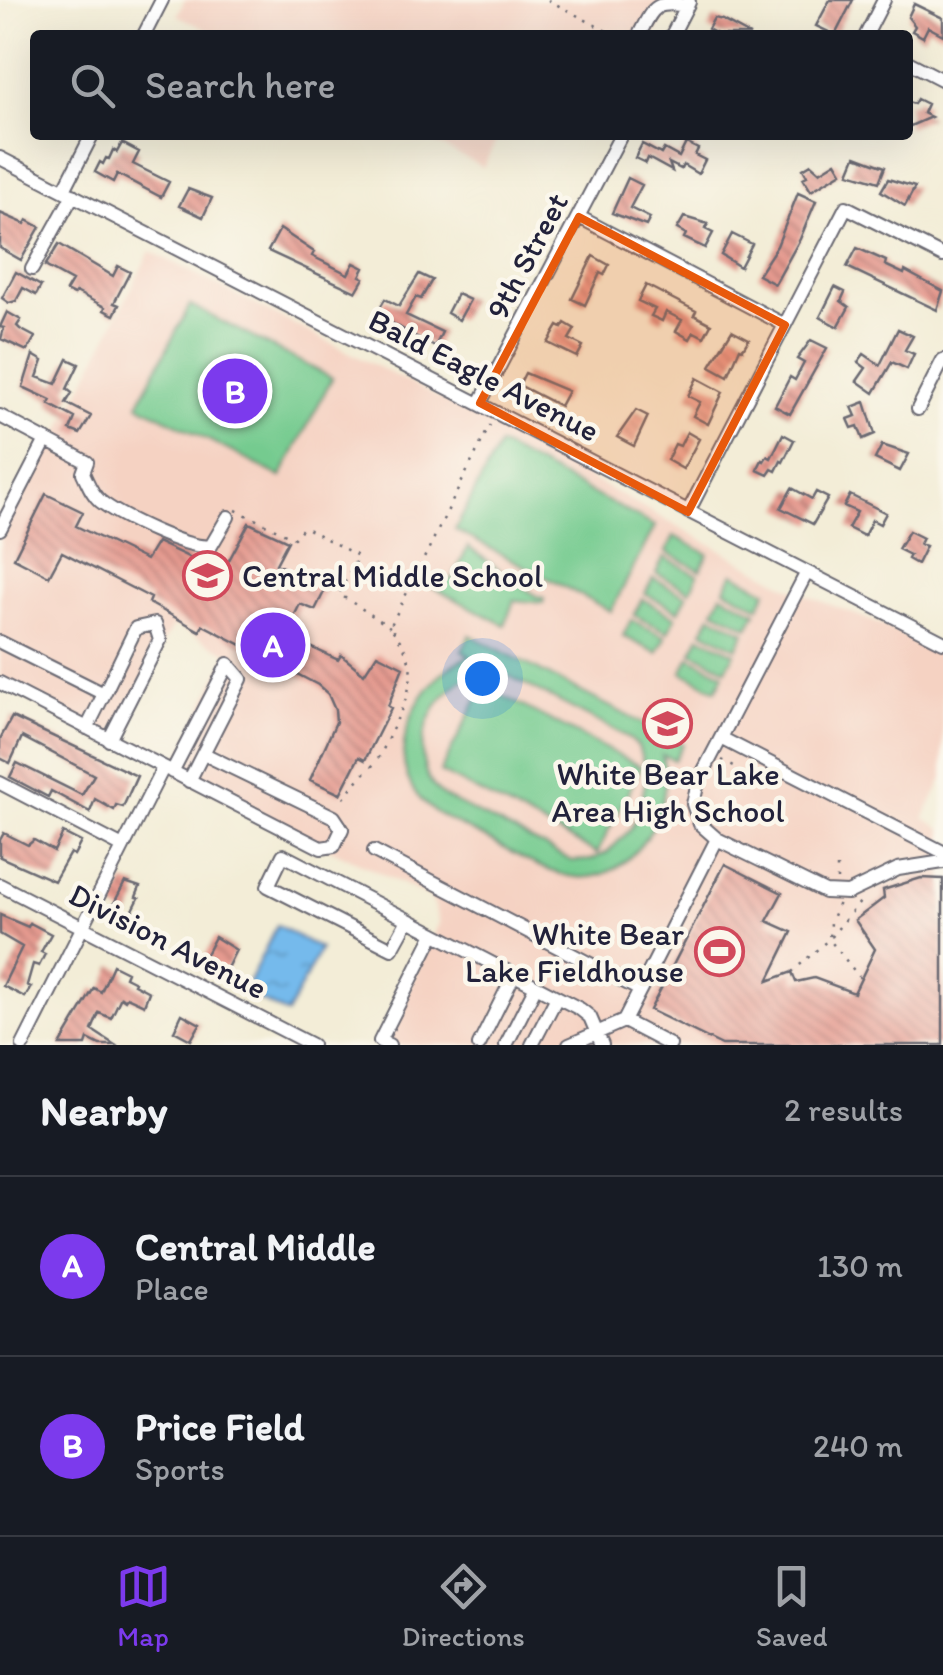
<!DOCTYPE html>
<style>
body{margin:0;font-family:Itim,sans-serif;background:#242831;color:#f1f3f6}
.you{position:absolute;left:482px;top:678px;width:35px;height:35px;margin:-25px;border:8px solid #fff;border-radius:50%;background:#1a73e8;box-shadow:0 0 0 15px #1a73e833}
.badge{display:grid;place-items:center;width:65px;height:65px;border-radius:50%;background:#7c3aed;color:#fff;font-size:32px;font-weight:700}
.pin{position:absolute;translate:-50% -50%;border:5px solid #fff;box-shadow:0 2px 10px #0006}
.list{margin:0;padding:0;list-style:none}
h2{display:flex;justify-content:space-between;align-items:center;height:130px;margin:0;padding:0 40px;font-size:42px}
h2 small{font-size:32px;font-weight:400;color:#9ea1a6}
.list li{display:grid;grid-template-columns:65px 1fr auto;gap:30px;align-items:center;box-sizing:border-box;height:180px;padding:0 40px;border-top:2px solid #363941}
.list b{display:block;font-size:38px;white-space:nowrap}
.list p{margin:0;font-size:32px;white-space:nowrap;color:#9ea1a6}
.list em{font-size:32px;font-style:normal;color:#9ea1a6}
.icon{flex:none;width:55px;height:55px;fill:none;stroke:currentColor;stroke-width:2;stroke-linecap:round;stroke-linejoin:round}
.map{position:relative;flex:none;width:943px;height:1045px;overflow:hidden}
.search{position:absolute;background:#171b24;box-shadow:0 10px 40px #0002;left:30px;right:30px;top:30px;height:110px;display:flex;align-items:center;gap:25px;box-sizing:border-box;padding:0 35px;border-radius:10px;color:#9ea1a6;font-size:38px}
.sheet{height:490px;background:#171b24}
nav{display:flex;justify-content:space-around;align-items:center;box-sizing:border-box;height:140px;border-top:2px solid #363941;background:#171b24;font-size:28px;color:#9ea1a6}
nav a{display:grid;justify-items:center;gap:5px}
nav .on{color:#7c3aed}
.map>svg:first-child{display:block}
.built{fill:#f5d2c2}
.pitch{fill:#75cb8f;stroke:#4c7665;stroke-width:2.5;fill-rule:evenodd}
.water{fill:url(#water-ripples);stroke:#4c6e94;stroke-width:2.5}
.building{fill:url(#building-back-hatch)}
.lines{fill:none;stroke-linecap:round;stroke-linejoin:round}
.minor-casing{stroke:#6b6972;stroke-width:16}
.path{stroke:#6b6972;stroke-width:2.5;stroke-dasharray:2.5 8;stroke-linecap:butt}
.minor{stroke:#fff;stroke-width:12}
.marked{fill:#e8590c;fill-opacity:0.2;stroke:#e8590c;stroke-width:8;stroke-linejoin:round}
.labels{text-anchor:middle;stroke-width:9;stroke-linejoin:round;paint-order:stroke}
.street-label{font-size:32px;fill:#22223b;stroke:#fbf7ec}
.poi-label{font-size:32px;fill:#22223b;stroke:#fbf7ec;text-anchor:start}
</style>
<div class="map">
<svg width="943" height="1045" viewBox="0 0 943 1045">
<defs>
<pattern id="water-ripples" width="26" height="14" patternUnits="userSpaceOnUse" patternTransform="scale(2.5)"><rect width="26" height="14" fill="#75baec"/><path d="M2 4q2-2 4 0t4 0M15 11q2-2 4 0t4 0" fill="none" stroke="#6097c0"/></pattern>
<pattern id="building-back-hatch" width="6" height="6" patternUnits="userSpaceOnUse" patternTransform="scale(2.5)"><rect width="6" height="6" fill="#e59a8f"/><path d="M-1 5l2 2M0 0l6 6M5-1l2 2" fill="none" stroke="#b97d76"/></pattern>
</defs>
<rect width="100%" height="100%" fill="#fbf7ec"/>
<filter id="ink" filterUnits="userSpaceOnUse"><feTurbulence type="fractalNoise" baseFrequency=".01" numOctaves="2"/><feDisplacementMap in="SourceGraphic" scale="20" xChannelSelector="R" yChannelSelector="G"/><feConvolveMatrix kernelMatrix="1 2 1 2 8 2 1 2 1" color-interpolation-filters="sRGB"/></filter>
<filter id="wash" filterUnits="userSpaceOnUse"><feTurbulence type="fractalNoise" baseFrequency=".0048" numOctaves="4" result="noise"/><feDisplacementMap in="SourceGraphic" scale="40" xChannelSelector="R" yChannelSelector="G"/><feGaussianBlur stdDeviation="2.25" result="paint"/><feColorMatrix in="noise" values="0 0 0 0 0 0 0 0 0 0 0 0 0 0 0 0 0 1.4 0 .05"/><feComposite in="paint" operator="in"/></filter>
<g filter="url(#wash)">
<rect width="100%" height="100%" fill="#f3edd7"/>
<path class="built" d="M185,0H673L654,35H218L177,15Z
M419,135H499L483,167Z
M150,251L490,424L796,591L887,627L943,656V779L924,818L943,830V1045H383L439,923L431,898L172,772L228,653L173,625L109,740L0,684V529L46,440L54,444Z"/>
<path class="pitch" d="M190,305L332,378L281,477L138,404Z
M499,445L655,526L611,611L455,530Z
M674,536L708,554L700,570L666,552Z
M468,547L504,573L514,571L515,581L538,597L544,598L543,603L514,600L505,625L428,585H422L423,580L428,583L453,579Z
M664,557L698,575L690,591L656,573Z
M733,573L767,591L759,607L725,589Z
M653,578L687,596L679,611L645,594Z
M722,594L756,612L748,627L714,610Z
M642,599L676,617L668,632L634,615Z
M711,615L745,632L737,648L703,631Z
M631,620L666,637L657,653L623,636Z
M470,635L683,744L674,760L662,755C669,782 663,812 648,835C597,911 543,868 481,836C460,825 432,815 417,795C382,748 421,675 470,656L462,651ZM489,671L507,675L626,736L638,746L647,775L638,815L629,831L608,852L591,860L572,861L443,796C397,759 435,676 489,671Z
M700,636L735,653L726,669L692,652Z
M690,657L724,674L716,690L682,672Z
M484,686L641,767L597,853L440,772Z"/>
<path class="water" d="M277,925L320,949L287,1014L244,992Z"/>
<g id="blocks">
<path class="building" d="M830,0H853L835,35L816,26Z
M914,4L943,18V35L928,27L923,37L912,31L915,26L908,17Z
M714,18L722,20L750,35H719L708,29Z
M917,99L927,104L923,113L931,117L908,127V102L914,104Z
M122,143L139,152L133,164L169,182L161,197L117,174L113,182L95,172L100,162L103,164L106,158L109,159L113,150L117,152Z
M686,143L698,149L695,155L705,160L698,174L683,165L681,169L669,163L672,171L648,158L646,163L635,158L642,144L661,154L664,149L679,157Z
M856,156L885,167L879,182L849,173Z
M836,162L842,172L811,191L803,178L807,176L803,169L811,164L820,172Z
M628,178L642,185L630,208L650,218L646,226L612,213Z
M888,179L915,187L905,206L881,191Z
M188,189L212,198L203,217L179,206Z
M798,193L816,201L800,239L775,284L758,275L777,246Z
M0,213L25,224L27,220L40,227L21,260L0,248Z
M684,217L708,224L705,229L713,233L705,248L684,238L686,234L677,229Z
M280,229L314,252L312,256L348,274L354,263L364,268L360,276L364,278L356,292L268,251Z
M732,234L752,244L740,267L721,255Z
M59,244L113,276L118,266L130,272L114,303L119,305L114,315L104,310L105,307L76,292L74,295L66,291L72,281L45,266Z
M857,248L886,261L885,265L904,274L905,271L943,291L937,310L847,267Z
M593,256L609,265L604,275L600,273L585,305L572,299Z
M16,272L41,286L36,295L23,288L16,301L9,303L2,298Z
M419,274L432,280L421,299L416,297L406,315L442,332L435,347L392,323L389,327L379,321L382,316L377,313L385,299L399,306Z
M646,285L696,311L694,315L711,324L704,337L694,332L690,339L676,331L682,320L666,312L662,321L651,316L655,309L638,301Z
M835,287L845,292L841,301L849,307L838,327L820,317Z
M457,294L470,300L459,320L447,313Z
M7,312L21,320L17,326L20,329L35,337L27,351L1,339L4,328L0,327Z
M565,323L575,329L569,339L583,346L577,357L548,343L558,326L562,328Z
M898,329L913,336L905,350L914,354L907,369L892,362L874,393L857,381L866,368L858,362L864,354L880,365Z
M732,330L749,339L743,349L740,348L728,376L710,366Z
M811,340L827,348L790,414L775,406L790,377L795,380L804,363L797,359Z
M33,355L43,361L37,377L56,384L68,359L79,364L67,389L72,393L66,403L91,416L80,434L70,430L75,418L49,404L51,400L23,387Z
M525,373L568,391L560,406L519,385Z
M697,378L723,392L708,424L693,416L700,402L688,396Z
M865,402L875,434L863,439L858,426L852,428L848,419L856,416L852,407Z
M636,410L648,416L634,446L617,437Z
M687,432L699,439L683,469L667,460L675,444L680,446Z
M783,434L794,440L783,462L781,461L776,471L772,469L768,475L757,470L762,460L764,461L767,456L771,458Z
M882,445L909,454L900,471L875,459Z
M792,488L812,499L816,492L828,498L813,524L781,508Z
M46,494L83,512L76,526L146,560L157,542L222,573L249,523L288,541L276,564L326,588L315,610L300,604L285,635L338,660L341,655L364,674L377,654L403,667L388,706L391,708L365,760L359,757L340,794L310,780L336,722L335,710L328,694L318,685L203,625L200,631L149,603L151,598L62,552L49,576L14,558Z
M850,495L886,513L880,524L872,520L864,536L848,528L857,512L844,506Z
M909,531L923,538L920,544L926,546L917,564L908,559L910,555L898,549Z
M12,717L137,776L123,807L116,805L114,810L95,799L90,812L51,791L48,797L10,777L17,763L82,795L94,775L22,737L10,763L0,758V739Z
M4,833L28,845L34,840L54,851L63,833L81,842L74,855L70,853L54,881L0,857V840Z
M725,864L782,893L767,921L792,932L768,981L792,972L796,982L814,978L854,993L875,949L855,920L884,898L883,890L921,878L943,879V1045H722L650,1010Z
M125,882L140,887L136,897L139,898L129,918L112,907Z
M0,915L28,927L30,923L51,934L41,952L45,954L39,966L33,964L27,985L31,987L25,997L3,986L22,947L0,934Z
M215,937L236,950L226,970L204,958Z
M113,965L127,972L125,977L135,982L134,984L149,992L144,1005L127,997L125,1000L121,997L111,1018L99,1013L92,1030L115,1045H100L88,1039L86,1045H60L94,988L101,992Z
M182,1014L200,1024L191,1040L174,1031Z"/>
</g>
</g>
<g filter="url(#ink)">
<use href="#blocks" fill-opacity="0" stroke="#6b6972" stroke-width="2.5"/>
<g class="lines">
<defs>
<path id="minor" d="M144,35L162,0
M639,35C653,8 654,0 687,6
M672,35L689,2
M866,35L884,0
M908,62L943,80
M0,158L943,642
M64,190L92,135
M579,217L785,325
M32,269L73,195
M480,403L621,135
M918,409L943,360
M0,416L87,462L83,473C88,483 91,493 100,501C119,516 188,550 211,546L228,517
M688,512L846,207L943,256
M0,529L46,440
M807,572L698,782L693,804L700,824L717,839L825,892L848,893L898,869L943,862
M0,642L104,694L87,728
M0,683L321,848L334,846L342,829L334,817L204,754
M104,694L136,628L155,624L160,640L109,740
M721,738L943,852
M172,772L228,664L241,679L189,781
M0,783L123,847
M374,851L640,990L717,839
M0,885L312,1045
M408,920L392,949L268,886L283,855L580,1009L590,1017L602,1045
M624,1021L670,1045
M23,1045L163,768
M389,1045L380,1041L434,934
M479,1045L514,975
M506,1045L536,986
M532,1045L557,997
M569,1045L624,1021L640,990"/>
</defs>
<use href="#minor" class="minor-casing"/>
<path class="path" d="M548,0L614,35
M236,510L294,538L304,527L358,556L339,594L390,627
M722,760L734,766
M344,798C354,782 363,776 375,763C383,753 387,739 393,728C413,686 421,665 390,627L490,425
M837,880V864
M792,972L829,939L830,922L839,903
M860,978L829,939L861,901"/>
<use href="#minor" class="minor"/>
</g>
</g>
<path class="marked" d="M579,217L785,325L688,512L480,403Z"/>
<defs>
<symbol id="school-ring" viewBox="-11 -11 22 22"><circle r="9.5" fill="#fbf7ec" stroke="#d1495b" stroke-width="1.5"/><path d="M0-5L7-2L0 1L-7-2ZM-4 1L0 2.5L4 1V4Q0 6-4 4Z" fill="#d1495b"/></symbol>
<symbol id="stadium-ring" viewBox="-11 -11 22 22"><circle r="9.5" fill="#fbf7ec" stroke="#d1495b" stroke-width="1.5"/><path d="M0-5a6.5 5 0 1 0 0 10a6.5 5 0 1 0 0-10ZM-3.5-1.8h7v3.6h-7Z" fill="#d1495b"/></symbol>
</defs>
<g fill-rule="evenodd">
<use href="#school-ring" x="180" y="548" width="55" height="55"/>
<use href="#school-ring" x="640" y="696" width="55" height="55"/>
<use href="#stadium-ring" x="692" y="924" width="55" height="55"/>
</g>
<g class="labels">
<g class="street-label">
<text transform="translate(527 256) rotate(-62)" y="11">9th Street</text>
<text transform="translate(484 375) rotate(27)" y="11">Bald Eagle Avenue</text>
<text transform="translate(168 941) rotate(27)" y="11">Division Avenue</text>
</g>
<g class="poi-label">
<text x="242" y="587">Central Middle School</text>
<text x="668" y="785" text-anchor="middle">White Bear Lake<tspan x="668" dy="37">Area High School</tspan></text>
<text x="684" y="945" text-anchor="end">White Bear<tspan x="684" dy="37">Lake Fieldhouse</tspan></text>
</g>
</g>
</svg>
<div class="you"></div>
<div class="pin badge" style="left:273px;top:645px">A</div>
<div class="pin badge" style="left:235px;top:391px">B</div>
<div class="search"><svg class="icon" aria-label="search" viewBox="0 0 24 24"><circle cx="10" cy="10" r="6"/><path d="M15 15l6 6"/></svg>Search here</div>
</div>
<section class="sheet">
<h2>Nearby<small>2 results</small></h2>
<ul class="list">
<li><span class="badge">A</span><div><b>Central Middle</b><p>Place</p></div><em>130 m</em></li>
<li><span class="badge">B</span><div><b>Price Field</b><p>Sports</p></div><em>240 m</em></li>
</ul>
</section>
<nav>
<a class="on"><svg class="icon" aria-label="map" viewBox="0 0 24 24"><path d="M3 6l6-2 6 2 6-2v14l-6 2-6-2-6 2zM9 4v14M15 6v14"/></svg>Map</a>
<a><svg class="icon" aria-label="directions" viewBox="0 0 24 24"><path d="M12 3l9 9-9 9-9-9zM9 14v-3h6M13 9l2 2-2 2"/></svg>Directions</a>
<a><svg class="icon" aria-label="saved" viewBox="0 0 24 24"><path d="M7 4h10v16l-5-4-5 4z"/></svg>Saved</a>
</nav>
